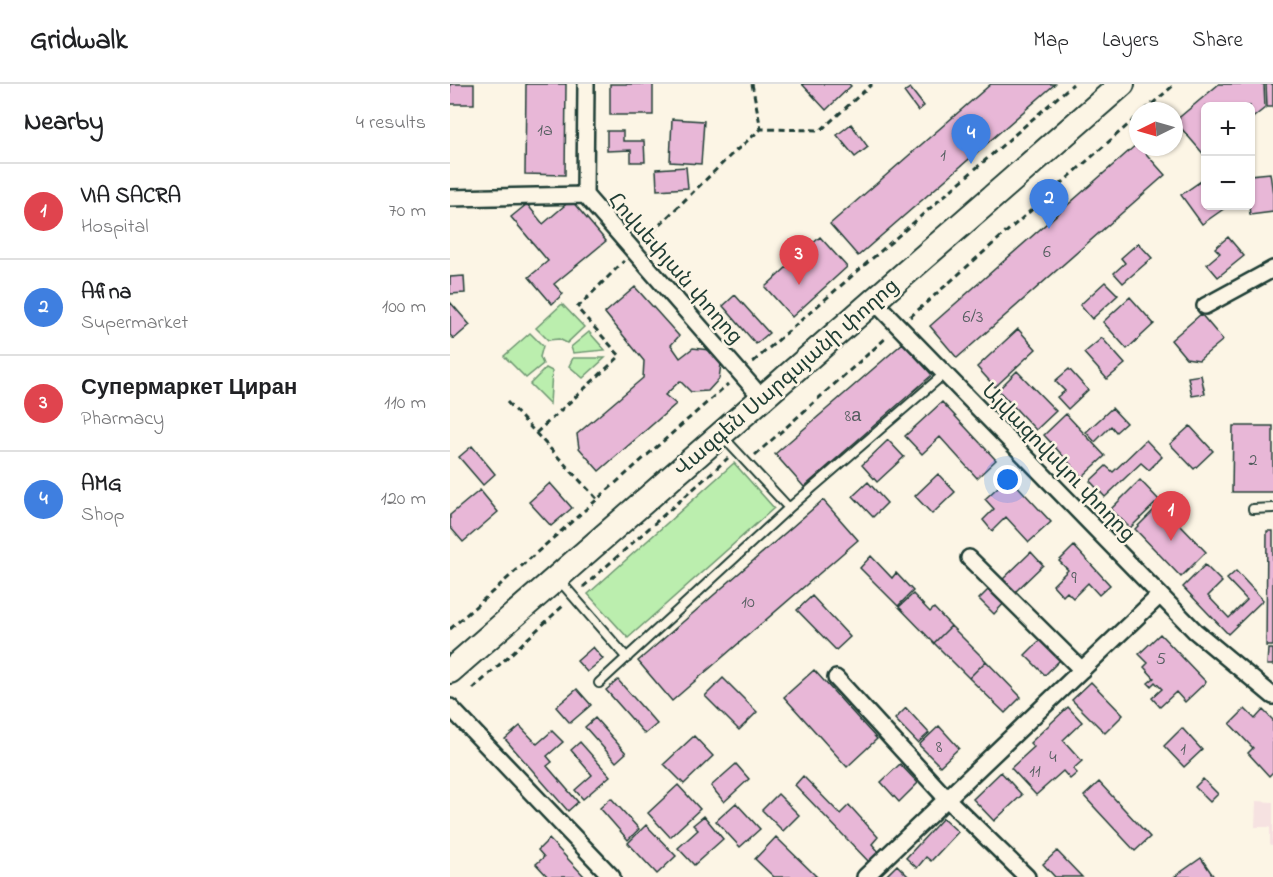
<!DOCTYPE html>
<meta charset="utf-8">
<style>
body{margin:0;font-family:"Indie Flower","Noto Sans Armenian",sans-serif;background:#f6f6f6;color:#202124}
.controls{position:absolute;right:18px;top:18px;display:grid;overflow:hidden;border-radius:9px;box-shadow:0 2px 4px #0004}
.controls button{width:54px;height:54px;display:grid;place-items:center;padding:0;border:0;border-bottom:2px solid #e0e0e0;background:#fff;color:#202124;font:30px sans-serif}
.compass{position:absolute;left:679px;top:18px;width:54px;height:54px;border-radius:50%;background:#fff;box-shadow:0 2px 4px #0004;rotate:265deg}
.you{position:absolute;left:558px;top:396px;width:21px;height:21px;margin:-15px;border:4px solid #fff;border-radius:50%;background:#1a73e8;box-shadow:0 0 0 9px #1a73e833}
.badge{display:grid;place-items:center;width:39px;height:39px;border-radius:50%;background:#1f6fb2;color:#fff;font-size:20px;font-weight:700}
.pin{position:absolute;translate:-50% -50px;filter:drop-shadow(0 2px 3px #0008)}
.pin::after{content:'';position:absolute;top:32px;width:21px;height:18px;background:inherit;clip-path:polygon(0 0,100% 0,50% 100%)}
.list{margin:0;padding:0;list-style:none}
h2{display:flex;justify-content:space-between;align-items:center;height:78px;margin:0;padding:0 24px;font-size:26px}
h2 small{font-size:20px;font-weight:400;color:#757577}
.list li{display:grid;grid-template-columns:39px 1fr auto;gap:18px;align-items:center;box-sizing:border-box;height:96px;padding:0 24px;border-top:2px solid #e0e0e0}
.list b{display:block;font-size:22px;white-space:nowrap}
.list p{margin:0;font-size:20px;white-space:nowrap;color:#757577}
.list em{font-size:20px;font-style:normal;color:#757577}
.map{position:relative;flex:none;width:823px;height:793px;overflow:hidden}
header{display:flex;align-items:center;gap:36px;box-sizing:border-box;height:84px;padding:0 30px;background:#fff;border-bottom:2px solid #e0e0e0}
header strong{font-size:28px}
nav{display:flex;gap:33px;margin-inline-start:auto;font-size:21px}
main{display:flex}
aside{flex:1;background:#fff}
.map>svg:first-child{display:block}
.built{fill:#f6e2e1}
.green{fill:#bbeeae;stroke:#6d9671;stroke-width:1.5}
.building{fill:#e8b7d7;stroke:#1f3d34;stroke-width:1.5}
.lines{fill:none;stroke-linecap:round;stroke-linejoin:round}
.service-casing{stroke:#1f3d34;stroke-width:12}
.minor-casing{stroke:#1f3d34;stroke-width:20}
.trunk-casing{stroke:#1f3d34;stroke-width:28}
.path{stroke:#1f3d34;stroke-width:3;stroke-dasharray:6 4.5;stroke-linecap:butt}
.service{stroke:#fcf5e5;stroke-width:8}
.minor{stroke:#fcf5e5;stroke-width:15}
.trunk{stroke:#fcf5e5;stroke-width:24}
.labels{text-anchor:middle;stroke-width:5;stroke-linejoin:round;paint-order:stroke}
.number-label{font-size:18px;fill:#515c5d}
.street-label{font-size:21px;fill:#1f3d34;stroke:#fcf5e5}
</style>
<header>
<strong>Gridwalk</strong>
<nav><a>Map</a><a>Layers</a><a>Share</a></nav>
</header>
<main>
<aside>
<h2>Nearby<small>4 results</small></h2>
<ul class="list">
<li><span class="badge" style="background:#e0444e">1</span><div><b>VIA SACRA</b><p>Hospital</p></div><em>70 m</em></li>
<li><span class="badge" style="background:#3f7fe0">2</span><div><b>Afina</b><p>Supermarket</p></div><em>100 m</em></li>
<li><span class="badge" style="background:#e0444e">3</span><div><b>Супермаркет Циран</b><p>Pharmacy</p></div><em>110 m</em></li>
<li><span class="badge" style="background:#3f7fe0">4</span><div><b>AMG</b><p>Shop</p></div><em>120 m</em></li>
</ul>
</aside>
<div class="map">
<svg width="823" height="793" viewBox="0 0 823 793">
<rect width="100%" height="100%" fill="#fcf5e5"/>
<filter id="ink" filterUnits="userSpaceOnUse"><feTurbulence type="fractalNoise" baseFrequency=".0167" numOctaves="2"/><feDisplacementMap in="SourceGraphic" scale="12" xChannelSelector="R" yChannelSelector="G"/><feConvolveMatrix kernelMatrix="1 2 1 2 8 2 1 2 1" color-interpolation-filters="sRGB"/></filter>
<g filter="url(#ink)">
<path class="built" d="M806,717L823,718V761H820V743H805Z"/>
<path class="green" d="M112,220L134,243L117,259L109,255L98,256L86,244Z
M139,248L155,266L123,269L121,263Z
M80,249L93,262L90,273L93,280L76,294L54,272Z
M123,274H155L133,294L119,282Z
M96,284L102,287L100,320L80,300Z
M284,379L324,424L178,554L138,510Z"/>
<path class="building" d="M0,0H24V20H0Z
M76,0H116L115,91L75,90Z
M160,0H203V31H160Z
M352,0H399L401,2L376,26Z
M541,0H605L408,172L380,140Z
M769,0H814L815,24L800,36V22H756V73L725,37Z
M816,0H823V23H817Z
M460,4L474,22L468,27L454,8Z
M222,35L254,37L251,80L220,78Z
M401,40L418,63L405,73L387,51Z
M157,47H173V57H194L195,78H181V66L157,67Z
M687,60L688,63H690L715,91L507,274L480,242Z
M236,83L238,104L207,106L206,85Z
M820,89L823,110V128L800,131L799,122H800V91Z
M754,95L756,97V122H773L775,124L752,140L731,111Z
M121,116L156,157L104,200L113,210L102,220L79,193L98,177L61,133L77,120L93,140Z
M370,153L397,183L342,233L315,203Z
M778,153L794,172L768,193L757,180L770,169L765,164Z
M688,159L702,174L673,199L664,189L675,179L671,174Z
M14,192L15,209L0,210V193Z
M655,198L668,211L642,235L630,221Z
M185,203L229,252L221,261L230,274L243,264L259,266L271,280L269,295L258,307L241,308L230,297L215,311L226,320L149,387L129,364L127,350L193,294L194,277L155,229Z
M285,211L319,249L306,260L273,222Z
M680,213L704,240L677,265L653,238Z
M0,218L20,241L4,255L0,251Z
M751,230L773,256L749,276L736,274L721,256Z
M568,245L586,265L545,303L527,283Z
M652,254L675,280L657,295L634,269Z
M453,259L482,291L354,403L325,370Z
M619,285L638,306L618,325L607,313L615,307L605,297Z
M567,287L606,327L586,346L548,306Z
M751,291L755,310L742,312L738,293Z
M492,318L546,376L527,394L490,353L472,370L455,352Z
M662,324L676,339L666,348L661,342L645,358L636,348Z
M616,330L655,372L632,393L594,351Z
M740,342L763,367L744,385L720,360Z
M783,342H823V408H782Z
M438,356L454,373L427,398L412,381Z
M696,356L712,373L699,386L691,379L655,413L640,397L656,382L663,388Z
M22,362L45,390L33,401L9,373Z
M488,390L505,408L482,430L465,412Z
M559,393L601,438L579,458L556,433L542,447L533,436L544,425L535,415Z
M690,396L709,416L680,444L661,425Z
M418,398L437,419L423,433L403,412Z
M100,399L122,424L101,442L79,418Z
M30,406L48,428L13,458L0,443V431Z
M373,416L408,456L222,617L188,577Z
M714,416L734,435L729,440L756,468L731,493L685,445Z
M817,447H823V562H816Z
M624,462L660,501L649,511L638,499L623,514L617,508L613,512L603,501L618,486L609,477Z
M581,468L593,481L564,509L552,496Z
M421,472L442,494L446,489L463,507L448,522L410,484Z
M755,481L772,498L758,512L779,534L797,516L777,495L786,487L813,516L778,550L733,503Z
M542,502L556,517L544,530L529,515Z
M463,510L480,528L484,524L501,542L484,559L449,523Z
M362,512L400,553L386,566L347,526Z
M501,542L536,577L519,594L484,559Z
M710,550L756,598L735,618L726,608L710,623L702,614L712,605L705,598L701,602L698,599L704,594L694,583L698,579L689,570Z
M592,554L611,575L595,591L575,571Z
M143,563L153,575L137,588L127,577Z
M818,565H823V581H817Z
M536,577L571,613L555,629L519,594Z
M364,586L427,655L397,683L334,613Z
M273,594L307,628L289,646L255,612Z
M168,596L207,640L195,650L156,606Z
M641,598L673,631L655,649L622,616Z
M127,605L141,621L120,639L106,623Z
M618,623L632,638L613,656L632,677L623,685L627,689L620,695L613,687L586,711L561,684L584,663L580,659Z
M456,624L479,649L468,659L445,635Z
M795,625L805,635L813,626L823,636V688L819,692L798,669L803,664L780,640Z
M145,634L176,669L166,678L135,643Z
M70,642L87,660L102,647L113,658L97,672L102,678L97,682L128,718L118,727L55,655Z
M489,642L509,664L490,682L469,661Z
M732,644L752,666L734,683L714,662Z
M244,652L263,672L234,700L214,680Z
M130,658L160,692L133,715L125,706L142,691L121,666Z
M286,680L299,695L274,718L261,702Z
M450,680L468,699L449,718L431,698Z
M551,688L572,711L544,737L523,715Z
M353,692L390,730L399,721L428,753L422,760L429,768L419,778L345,701Z
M753,695L768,710L760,718L745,703Z
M649,698L700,753L685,767L634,712Z
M228,701L250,725L220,753L198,729Z
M328,710L349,731L333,747L312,726Z
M161,714L189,745L178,756L150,724Z
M286,719L310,745L290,763L266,737Z
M254,732L273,755L244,781L228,764L248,746L243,741Z
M493,734L508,748L481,777L476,773L467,784L456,774Z
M196,741L226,772L207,790L178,759Z
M326,753L367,793H324L305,775Z
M99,755L135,793H98L86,780L94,773L88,766Z
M607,767L632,793H605L593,780Z
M751,774L764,793H724Z
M447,781L459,793H440L437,791Z"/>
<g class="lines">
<defs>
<path id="service" d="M274,354L339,424
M803,425L823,424
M110,497L177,574
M149,599L339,424L494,290"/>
<path id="minor" d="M136,0L135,111L312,314
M0,114L135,111
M423,216L745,547L823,612
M755,222L823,185
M519,474L632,586
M386,594L497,715L577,793
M0,623L162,793
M415,793L710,511"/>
<path id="trunk" d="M0,587L672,0"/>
</defs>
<use href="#service" class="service-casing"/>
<use href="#minor" class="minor-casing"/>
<use href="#trunk" class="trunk-casing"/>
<path class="path" d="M302,0L311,45
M694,27L725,0
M195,155L281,71L311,45L371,46L422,0
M460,233L688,32
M303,278L623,0
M57,318L147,415
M86,349L170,272L127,224L174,177
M305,371L437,253
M133,503L278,374
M0,545L278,300
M23,605L115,520"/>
<use href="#service" class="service"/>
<use href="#minor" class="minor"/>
<use href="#trunk" class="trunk"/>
</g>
</g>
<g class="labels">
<g class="number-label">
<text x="95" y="51">1a</text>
<text x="493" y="76">1</text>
<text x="597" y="173">6</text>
<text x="523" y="238">6/3</text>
<text x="403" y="337">8а</text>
<text x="803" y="381">2</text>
<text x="624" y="499">9</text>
<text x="298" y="523">10</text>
<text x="711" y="580">5</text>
<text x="489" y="668">8</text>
<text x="733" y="670">1</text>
<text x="603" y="678">4</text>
<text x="585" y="692">11</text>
</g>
<g class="street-label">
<text transform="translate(226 184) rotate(49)" y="7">Հովսեփյան փողոց</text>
<text transform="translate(336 293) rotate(-41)" y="7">Վազգեն Սարգսյանի փողոց</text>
<text transform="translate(609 378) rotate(46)" y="7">Այվազովսկու փողոց</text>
</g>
</g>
</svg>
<div class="controls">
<button>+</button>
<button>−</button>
</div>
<svg class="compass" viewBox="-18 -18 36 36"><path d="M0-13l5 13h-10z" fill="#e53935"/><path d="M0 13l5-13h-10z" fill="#757577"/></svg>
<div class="you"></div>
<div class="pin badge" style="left:721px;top:457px;background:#e0444e">1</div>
<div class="pin badge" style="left:599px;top:145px;background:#3f7fe0">2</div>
<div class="pin badge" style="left:349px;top:201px;background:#e0444e">3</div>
<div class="pin badge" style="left:521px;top:80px;background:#3f7fe0">4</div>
</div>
</main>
